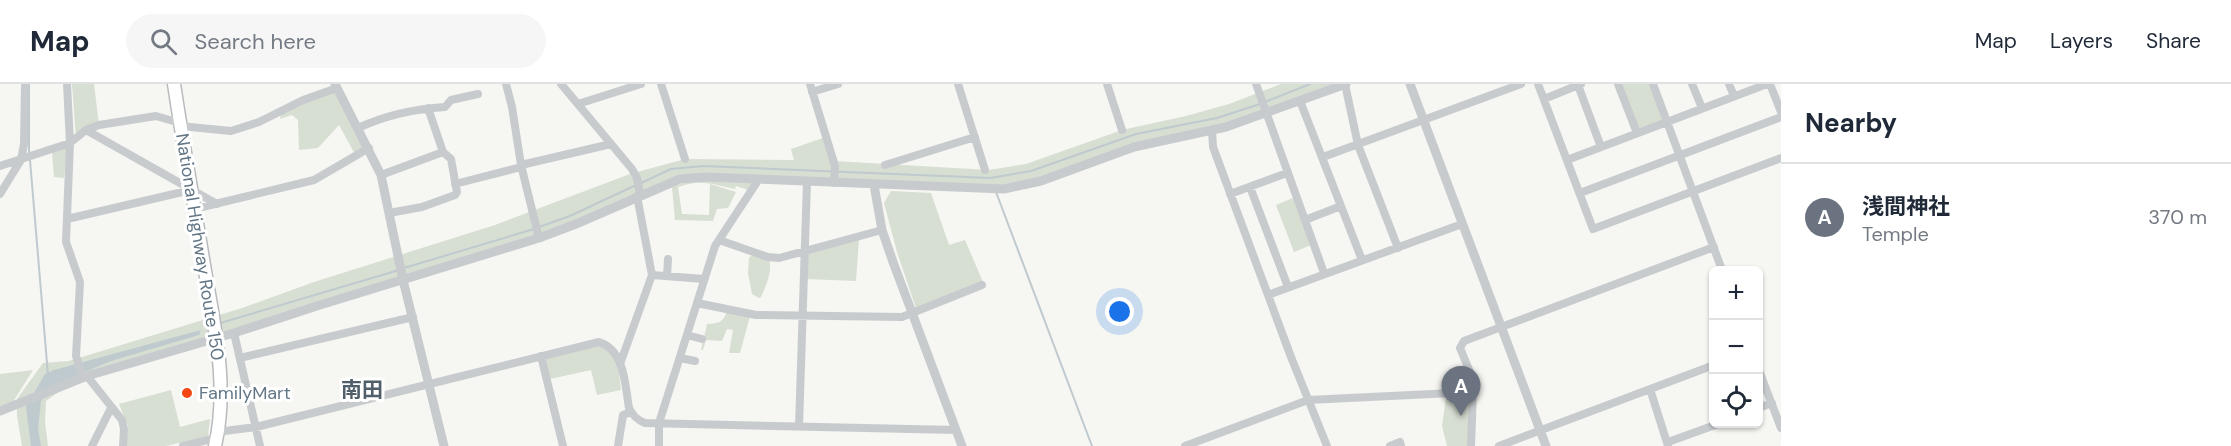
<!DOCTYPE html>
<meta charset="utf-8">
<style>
body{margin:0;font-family:"DM Sans","Noto Sans JP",sans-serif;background:#f6f6f7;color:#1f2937}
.controls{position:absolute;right:18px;bottom:18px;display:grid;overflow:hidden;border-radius:9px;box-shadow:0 2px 4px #0004}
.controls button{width:54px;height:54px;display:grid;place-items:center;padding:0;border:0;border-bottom:2px solid #e0e1e3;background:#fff;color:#1f2937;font:30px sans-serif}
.you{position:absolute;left:1120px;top:228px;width:21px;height:21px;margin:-15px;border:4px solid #fff;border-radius:50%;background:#1a73e8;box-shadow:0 0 0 9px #1a73e833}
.badge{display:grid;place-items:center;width:39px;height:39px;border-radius:50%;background:#b45309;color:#fff;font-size:20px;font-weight:700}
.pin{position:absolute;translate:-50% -50px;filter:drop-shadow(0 2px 3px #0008)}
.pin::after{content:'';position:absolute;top:32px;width:21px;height:18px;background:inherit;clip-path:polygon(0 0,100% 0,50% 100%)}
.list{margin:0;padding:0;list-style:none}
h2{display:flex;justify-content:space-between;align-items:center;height:78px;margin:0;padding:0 24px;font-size:26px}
h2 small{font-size:20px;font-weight:400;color:#747a83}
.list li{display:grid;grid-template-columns:39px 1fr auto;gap:18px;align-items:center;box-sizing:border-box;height:108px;padding:0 24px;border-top:2px solid #e0e1e3}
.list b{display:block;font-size:22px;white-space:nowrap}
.list p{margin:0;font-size:20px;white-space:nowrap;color:#747a83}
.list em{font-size:20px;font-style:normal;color:#747a83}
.icon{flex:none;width:33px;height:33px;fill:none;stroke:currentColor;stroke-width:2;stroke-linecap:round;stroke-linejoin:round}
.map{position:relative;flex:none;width:1781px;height:362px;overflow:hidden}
header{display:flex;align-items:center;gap:36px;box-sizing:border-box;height:84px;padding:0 30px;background:#fff;border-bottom:2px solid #e0e1e3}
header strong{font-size:28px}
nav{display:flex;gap:33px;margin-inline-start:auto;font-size:21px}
.search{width:420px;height:54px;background:#f6f6f7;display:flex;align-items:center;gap:15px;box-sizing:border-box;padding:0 21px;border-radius:33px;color:#747a83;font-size:22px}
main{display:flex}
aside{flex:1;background:#fff}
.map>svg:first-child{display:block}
.green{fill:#d7ded2}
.water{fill:#bfcacf}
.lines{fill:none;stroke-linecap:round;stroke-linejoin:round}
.stream{stroke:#bfcacf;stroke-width:2}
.trunk-casing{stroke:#b7bbbe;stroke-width:15}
.minor{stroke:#c8cbce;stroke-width:8}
.tertiary{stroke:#c8cbce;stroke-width:9}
.trunk{stroke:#fff;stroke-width:12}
.poi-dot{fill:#f34815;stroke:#fff;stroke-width:2}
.labels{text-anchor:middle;stroke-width:6;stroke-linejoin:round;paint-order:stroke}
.street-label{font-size:18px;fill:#627686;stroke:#fff}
.poi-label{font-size:18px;fill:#627686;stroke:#fff;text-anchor:start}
.quarter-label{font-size:21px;font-weight:bold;fill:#515f6a;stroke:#fff}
</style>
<header>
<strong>Map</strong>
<div class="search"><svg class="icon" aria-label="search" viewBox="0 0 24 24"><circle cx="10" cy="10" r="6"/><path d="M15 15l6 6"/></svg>Search here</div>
<nav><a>Map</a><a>Layers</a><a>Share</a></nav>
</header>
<main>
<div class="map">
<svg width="1781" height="362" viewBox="0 0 1781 362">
<rect width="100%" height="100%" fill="#f6f6f2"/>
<path class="green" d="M72,0H94L99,41L76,54Z
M1281,0H1346L1263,31L1134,60L1017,102L752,98L748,106L736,102L735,105C711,100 702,95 678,103L682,130L709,131L710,100L736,108L728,124L717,125L713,137L675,136L672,103L689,97L676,96L556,145L74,297L46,317L45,338L48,362H22L17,332V315L43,279L69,277L242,224L314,198L495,141L630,90L685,75L794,76L791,65L826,53L834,77L989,86L1026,80L1122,46L1186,32L1229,20Z
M1621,0H1653L1667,38L1639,48Z
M338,7L369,64L356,72L339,41L318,64L299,66L298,36L292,31L280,35L282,26Z
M67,63L64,94L54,93L52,68Z
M891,107L931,109L949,161L965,156L983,198L916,224L897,168L884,119Z
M1293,114L1311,161L1294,168L1276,121Z
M859,155L856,197L806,195L805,166Z
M753,170L768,173C774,184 766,202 761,213L759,214L752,210L748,189L749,174Z
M727,227L750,232L740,269H729L733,246L727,245L722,257L706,256L703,266H701L707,240C719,239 723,239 727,227Z
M599,258L614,267L618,279L621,306L597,311L591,286L550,295L543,272Z
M33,286L13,318L0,322V290Z
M171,306L180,343L210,335L208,352L166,362H126L128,342L119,320Z
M1473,308L1470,362H1447L1442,342L1446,313Z"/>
<path class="water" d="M201,246L199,251L111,277L54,301L41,317L38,345L41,362H31L26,323L45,290L54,286Z"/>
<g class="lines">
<path class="stream" d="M29,0V70
M1265,18L1310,0
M30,76L48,291
M641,99L671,85L703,82L990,94L1031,87L1136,50L1217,34L1260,20
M996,108L1092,362
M539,143L570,132L636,101
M404,184L534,145
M217,240L399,186"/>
<defs>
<path id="trunk" d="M174,0C183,60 194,120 204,181C214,241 229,301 215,362"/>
</defs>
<use href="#trunk" class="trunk-casing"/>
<path class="minor" d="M67,0L70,59L66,158L80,198L76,272L83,294
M506,0L512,23L521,81L539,154
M561,0L632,85L637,94L640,111
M661,0L685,75
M810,0L835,82L834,99
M958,0L985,86
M1107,0L1122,46
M1256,0L1324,189
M1345,0L1358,61L1398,164
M1538,0L1593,145L1781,74
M1618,0L1637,49
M1653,0L1722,186
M1692,0L1702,24
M1729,0L1734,12
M1770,0L1781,28
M1578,1L1601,63
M812,8L838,0
M1544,15L1581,0
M1300,17L1362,176
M578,20L641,0
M180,42L231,47L259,38L303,16L337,4
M358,44C386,31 414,25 445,23L451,16L478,10
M86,46L217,120
M1212,47L1213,63L1291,273L1327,362
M1323,73L1521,0
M1567,76L1767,0
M521,81L611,60
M885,81L975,53
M0,82L70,59L86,46L99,41L156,32L180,39
M381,91L443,68L428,24
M455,100L521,83
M1250,103L1288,203
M1580,109L1781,33
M0,110L21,76L24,60L25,0
M1230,110L1287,89
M194,125L314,96L369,64
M389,129L422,123L455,111L457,108L451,75L443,68
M67,135L191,106
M1305,136L1341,122
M719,156L768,173L779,174L882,146
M652,191L704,195
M667,192L668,175
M1268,211L1462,140
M697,219L756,231L902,233L982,201
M234,249L260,362
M687,251L702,255
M541,272L563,362
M240,274L413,233
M680,274L695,277
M620,280L652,191L637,112
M1758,284L1781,344
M87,292L122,336L124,345L123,362
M1650,305L1668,362
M1758,324L1772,319
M799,342L807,98
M217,348L256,343L599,258C625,266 625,301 629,324C633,332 637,336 645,339L956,346
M1668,358L1718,340
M92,362L111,324
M183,362L216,354
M618,362L623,331L631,328
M659,362V339L715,162L759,95
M1185,362L1308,316L1473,308L1470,288L1460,264L1464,257L1714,163
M1390,362L1400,358L1401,362
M1471,362L1473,308
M1499,362L1714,281"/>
<path class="tertiary" d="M335,0L381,91L403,196L444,362
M1410,0L1546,362
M874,101L882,146L893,178L962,362
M0,327L87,292L234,249L320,221L539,154L576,140L680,95L706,93L1004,105L1041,97L1134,63L1226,43L1346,0"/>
<use href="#trunk" class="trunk"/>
</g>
<circle class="poi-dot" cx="187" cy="309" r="6"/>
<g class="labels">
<g class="street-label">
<text transform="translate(200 163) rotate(81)" y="6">National Highway Route 150</text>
</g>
<g class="poi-label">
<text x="199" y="315">FamilyMart</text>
</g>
<g class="quarter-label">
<text x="362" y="313">南田</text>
</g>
</g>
</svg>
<div class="controls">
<button>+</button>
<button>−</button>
<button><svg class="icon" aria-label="locate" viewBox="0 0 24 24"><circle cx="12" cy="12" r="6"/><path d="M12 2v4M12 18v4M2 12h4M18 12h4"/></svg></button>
</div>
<div class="you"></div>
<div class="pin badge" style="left:1461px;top:332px;background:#6b7280">A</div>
</div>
<aside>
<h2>Nearby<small></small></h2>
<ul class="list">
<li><span class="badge" style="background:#6b7280">A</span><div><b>浅間神社</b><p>Temple</p></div><em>370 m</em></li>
</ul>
</aside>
</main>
